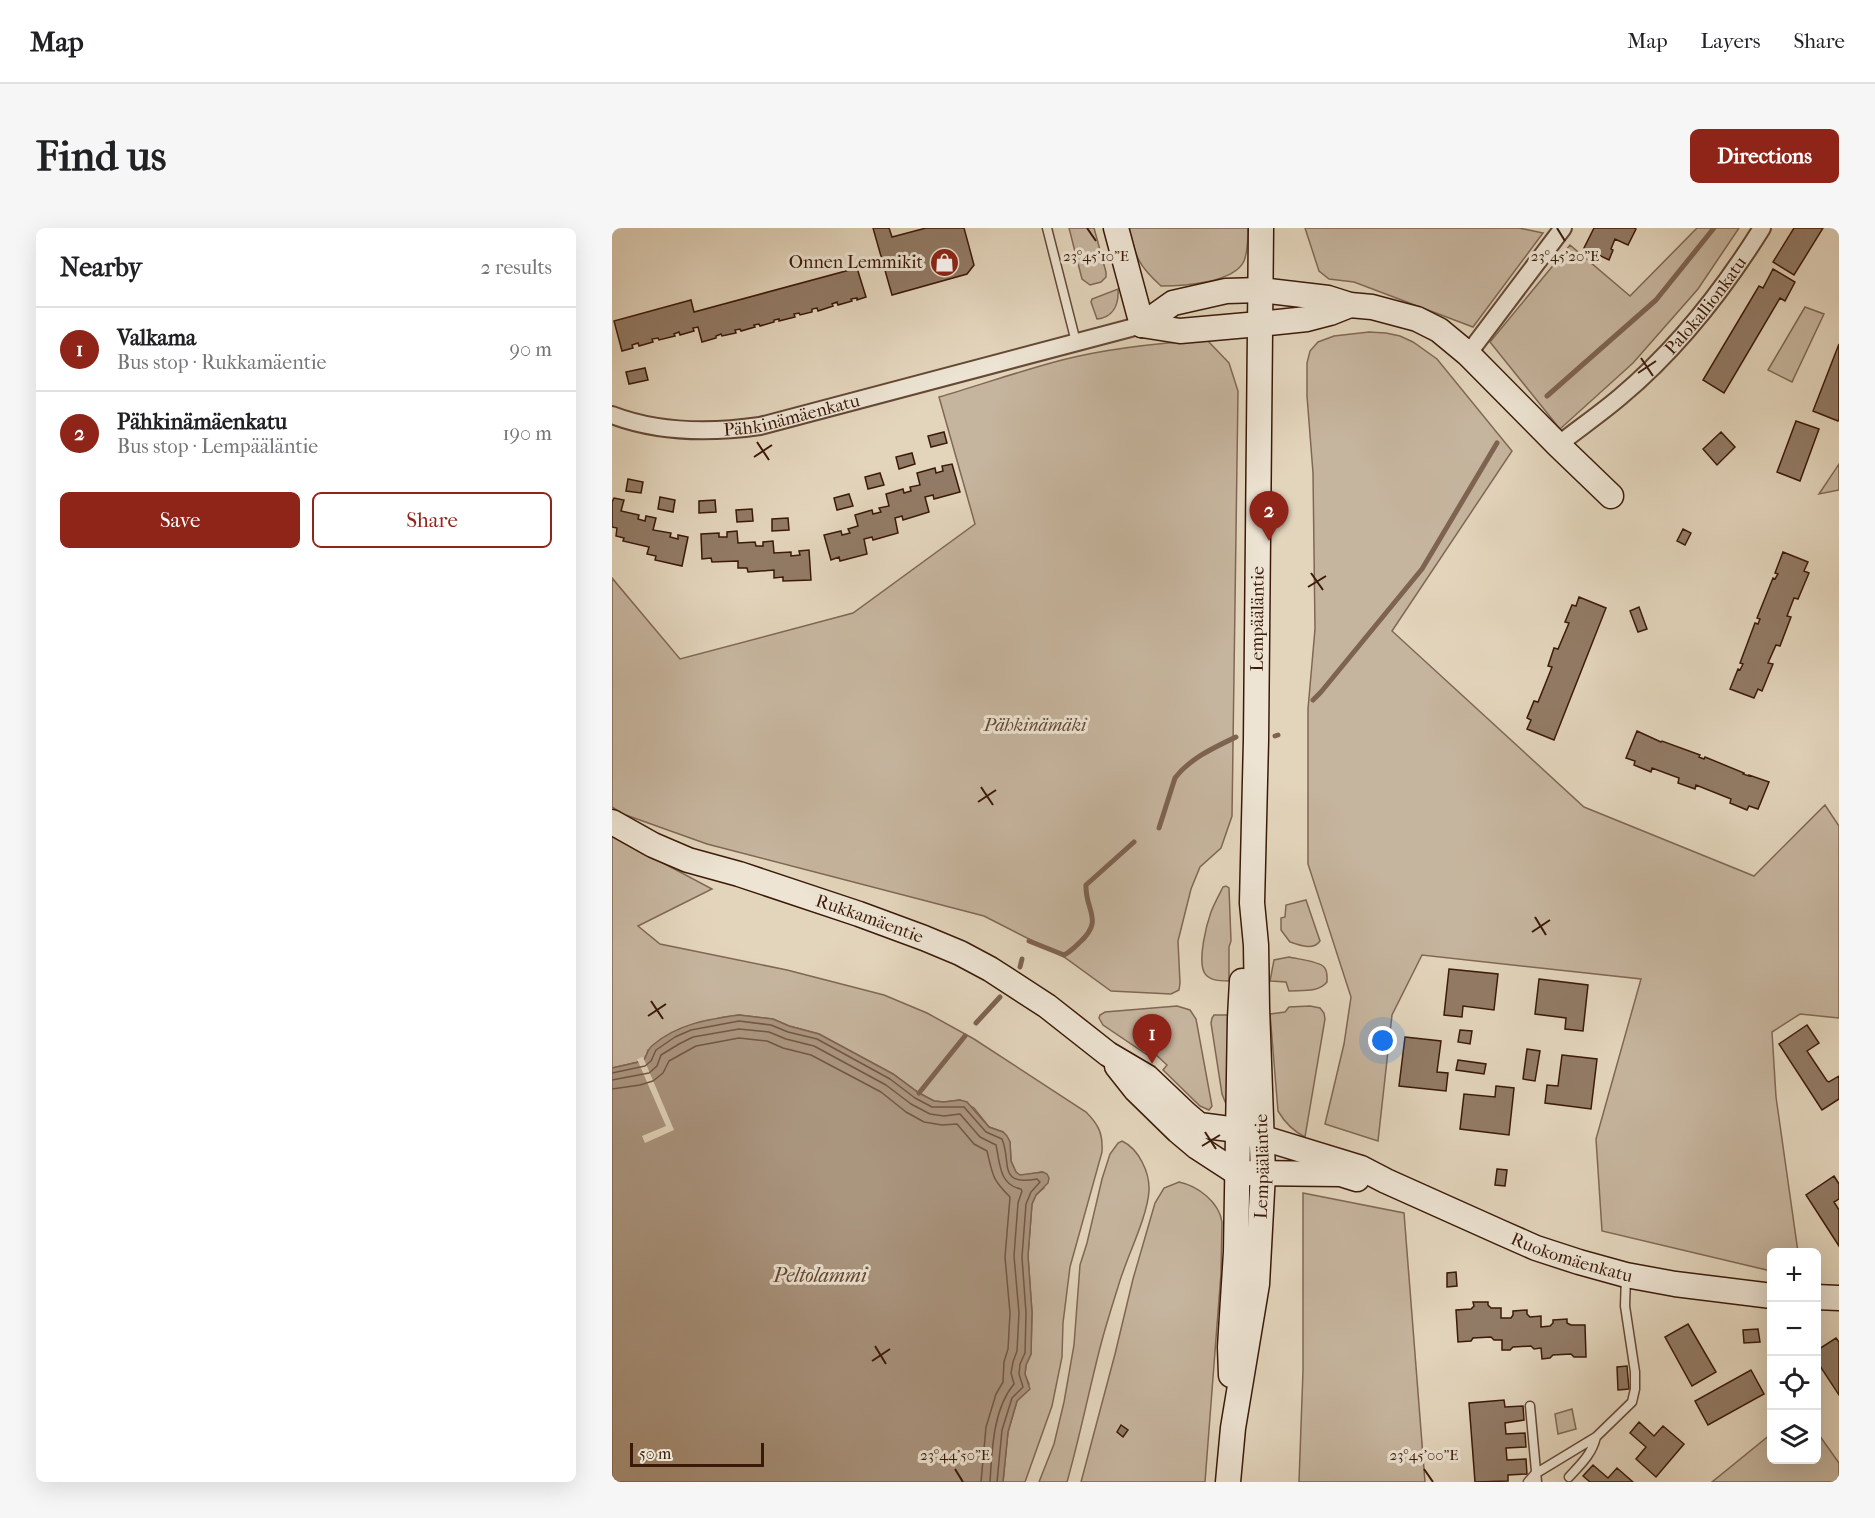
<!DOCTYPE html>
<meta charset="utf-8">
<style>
body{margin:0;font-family:"IM FELL French Canon",serif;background:#f6f6f6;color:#202124}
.controls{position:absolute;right:18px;bottom:18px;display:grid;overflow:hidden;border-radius:9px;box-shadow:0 6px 24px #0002}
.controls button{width:54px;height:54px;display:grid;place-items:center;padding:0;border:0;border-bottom:2px solid #e0e0e0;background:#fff;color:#202124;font:30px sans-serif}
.scale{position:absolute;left:18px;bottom:15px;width:134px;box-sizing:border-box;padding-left:6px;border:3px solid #3b1909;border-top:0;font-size:16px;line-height:21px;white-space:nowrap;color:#3b1909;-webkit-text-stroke:4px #ede4d3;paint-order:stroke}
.you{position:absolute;left:771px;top:813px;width:21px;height:21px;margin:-15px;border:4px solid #fff;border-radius:50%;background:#1a73e8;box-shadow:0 0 0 9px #1a73e833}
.badge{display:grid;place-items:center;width:39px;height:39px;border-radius:50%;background:#8f2418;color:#fff;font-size:20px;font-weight:700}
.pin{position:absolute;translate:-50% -50px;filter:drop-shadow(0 2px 3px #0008)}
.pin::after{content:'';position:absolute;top:32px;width:21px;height:18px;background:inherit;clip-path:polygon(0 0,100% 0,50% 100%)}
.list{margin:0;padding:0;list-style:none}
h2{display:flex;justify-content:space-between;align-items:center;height:78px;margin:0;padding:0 24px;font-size:26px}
h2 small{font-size:20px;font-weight:400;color:#757577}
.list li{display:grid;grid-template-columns:39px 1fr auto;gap:18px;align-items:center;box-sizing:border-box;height:84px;padding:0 24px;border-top:2px solid #e0e0e0}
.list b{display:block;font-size:22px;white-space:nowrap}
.list p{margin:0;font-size:20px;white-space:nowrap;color:#757577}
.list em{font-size:20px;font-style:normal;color:#757577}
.actions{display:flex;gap:12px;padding:18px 24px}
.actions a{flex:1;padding:14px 0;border:2px solid #8f2418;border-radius:9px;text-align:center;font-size:21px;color:#8f2418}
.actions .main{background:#8f2418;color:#fff}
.icon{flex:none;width:33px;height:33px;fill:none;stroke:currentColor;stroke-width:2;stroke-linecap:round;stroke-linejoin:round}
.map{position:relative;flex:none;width:1227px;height:1254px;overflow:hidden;border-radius:9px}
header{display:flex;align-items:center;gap:36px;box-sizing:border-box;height:84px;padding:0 30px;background:#fff;border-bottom:2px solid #e0e0e0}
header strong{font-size:28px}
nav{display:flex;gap:33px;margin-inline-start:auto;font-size:21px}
.intro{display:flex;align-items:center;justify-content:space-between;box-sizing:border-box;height:144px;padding:0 36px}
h1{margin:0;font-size:42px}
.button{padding:15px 27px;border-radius:9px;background:#8f2418;color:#fff;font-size:21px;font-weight:700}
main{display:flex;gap:36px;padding:0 36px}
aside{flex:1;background:#fff;border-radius:9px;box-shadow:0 6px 24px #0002}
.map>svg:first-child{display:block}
.green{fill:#c6b59e;stroke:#806754;stroke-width:1.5}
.water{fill:#aa957f;stroke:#7e6350;stroke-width:1.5}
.pier{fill:#e3d5bc}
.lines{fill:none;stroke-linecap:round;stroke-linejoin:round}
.shore{stroke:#725744;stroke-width:1.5}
.stream{stroke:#7e6350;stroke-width:5}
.building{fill:#927b66;stroke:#3b1909;stroke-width:1.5}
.lane-casing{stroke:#654836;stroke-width:11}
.street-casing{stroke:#654836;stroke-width:20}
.secondary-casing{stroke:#3b1909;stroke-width:27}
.lane{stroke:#ede4d3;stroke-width:8}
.street{stroke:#ede4d3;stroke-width:16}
.secondary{stroke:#ede4d3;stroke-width:24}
.ticks{fill:none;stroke:#3b1909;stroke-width:2}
.labels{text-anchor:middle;stroke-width:6;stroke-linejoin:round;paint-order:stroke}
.poi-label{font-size:18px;fill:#3b1909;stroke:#ede4d3;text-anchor:end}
.street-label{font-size:18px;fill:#3b1909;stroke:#ede4d3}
.park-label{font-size:18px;font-style:italic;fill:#654836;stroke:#ede4d3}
.water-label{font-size:20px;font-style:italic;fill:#624432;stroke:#ede4d3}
.ticks-label{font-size:15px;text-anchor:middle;fill:#3b1909;stroke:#ede4d3;stroke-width:6;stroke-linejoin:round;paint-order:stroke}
</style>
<header>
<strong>Map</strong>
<nav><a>Map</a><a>Layers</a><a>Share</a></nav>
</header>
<div class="intro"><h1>Find us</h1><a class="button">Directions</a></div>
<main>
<aside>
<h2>Nearby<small>2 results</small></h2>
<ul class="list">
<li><span class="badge">1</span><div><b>Valkama</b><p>Bus stop · Rukkamäentie</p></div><em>90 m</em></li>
<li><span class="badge">2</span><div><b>Pähkinämäenkatu</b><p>Bus stop · Lempääläntie</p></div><em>190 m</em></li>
</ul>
<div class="actions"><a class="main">Save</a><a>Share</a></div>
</aside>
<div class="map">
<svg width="1227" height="1254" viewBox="0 0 1227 1254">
<rect width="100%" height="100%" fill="#e3d5bc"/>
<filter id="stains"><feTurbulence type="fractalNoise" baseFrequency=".00333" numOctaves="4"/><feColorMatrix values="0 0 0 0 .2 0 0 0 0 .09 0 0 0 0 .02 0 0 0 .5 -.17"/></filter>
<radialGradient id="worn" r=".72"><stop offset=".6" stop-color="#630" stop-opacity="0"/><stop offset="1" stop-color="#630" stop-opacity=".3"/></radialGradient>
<path class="green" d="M457,0H482L494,44V49L489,54L478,57L470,51Z
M517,0H636C636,11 636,23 632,33C622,55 571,58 549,58C526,37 524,30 517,0Z
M693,0H907L931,5L861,99L742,54L717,51L707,43Z
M1085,0H1127L1086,61L1021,135L948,201L878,114L958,17L1018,68Z
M506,61C507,77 501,89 485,91L479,74L480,71Z
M1193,79L1212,86L1180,154L1156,142Z
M757,104L774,105L788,108L801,114L825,131L900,223L780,403L972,579L1142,648L1213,577L1227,598V790L1188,786L1160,804L1164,869L1186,1024H1160L1159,1043L990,1003L984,911L1029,751L810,727L780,787L766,913L713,896L732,816L739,769L696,636V481L703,401L701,245L695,168V135L698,123L706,114L722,108Z
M595,112L617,135L626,163L620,588L609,620L588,639L579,661L566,713L568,755L567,762L559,766L499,763L452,729L372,688L95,616L11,586L0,579V350L68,431L241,385L363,296L327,169C368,157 408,143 450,132C497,120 546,115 595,112Z
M1227,236V262L1207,266Z
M0,608L100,661L26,698L48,716L175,742L272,767L315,785L362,811L474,884C487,897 491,906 490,924L458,1039L451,1095L450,1129L440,1178L413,1254H391L396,1204L405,1173L417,1156L413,1147L414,1137L419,1126L420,1085L416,1028L420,976L424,967L432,960L430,944L413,947H407L404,944L399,933L398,914L391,904L377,899L362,880L348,872L332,874L322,873L307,865L281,846L207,806L177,798L161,791L127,787L107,790L36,822L34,830L31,833L0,840Z
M614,658L617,660L619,713L617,719V753C609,753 596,753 592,744C586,731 594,698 599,684C602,676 607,667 611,659Z
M694,672L708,713C701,723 687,717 678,714L669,702V690L673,689L674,677Z
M677,729C685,731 707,733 712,739C716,743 715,749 715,754C706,765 690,762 677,763L674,754L658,753L662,732Z
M565,778L578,782L584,791L600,878L597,882L588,878L551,842L555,837L541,824L537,828L491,797L487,790L488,787L493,784Z
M698,778L708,780L712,785L713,791L693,909C681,903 673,895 666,883L658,786L673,784L677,779Z
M602,787H618V872L614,876L610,866L599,795L600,790Z
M510,913C527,921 538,945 537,963C535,991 514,1030 506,1059C500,1078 494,1097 489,1116C477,1162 468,1208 455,1254H427L442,1216L452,1174L462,1117L468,1037L475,1015L490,951L498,926L506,915Z
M567,954C586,958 607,974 610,994L609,1045L593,1254H469L503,1126L521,1051L543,975L552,960Z
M691,965L792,985L813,1254H687L691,1143Z
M960,1181L964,1201L946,1206L943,1186Z
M1205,1204L1227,1235V1254H1100L1159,1206L1160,1232H1204Z"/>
<path class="water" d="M127,787L161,791L177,798L207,806L281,846L307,865L322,873L332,874L348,872L355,874L377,899L391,904L395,908L398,914L399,933L404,944L408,947L431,944L435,946L437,950L436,955L424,967L420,976L416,1028L420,1084L419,1126L414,1137L413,1146L418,1161L405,1173L396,1204L391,1254H0V840L31,833C35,828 35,821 41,817C65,796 97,791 127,787Z"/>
<path class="pier" d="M31,829L62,902L33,915L30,908L54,898L25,831Z"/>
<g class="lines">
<path class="shore" d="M0,845L33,838L39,833L44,822L63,809L79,802L127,793L159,797L176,804L205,811L278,851L303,870L320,879H352L374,904L390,911C400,935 385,958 425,951L428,954L419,964L414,976L410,1029L414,1085L413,1125L408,1136L407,1146L411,1159L400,1170L390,1202L385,1254
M0,852L37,845L45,838L49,827L67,816L81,809L127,801L157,804L174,811L202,818L274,857L299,876L318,886L332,888L348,886L368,909L384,917C388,935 387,957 409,961L410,963L406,975L402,1028L407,1085L405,1123L401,1134L399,1145L402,1156C381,1181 380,1222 378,1254
M0,861L28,857L41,853L51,845L57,833L84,818L127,810L155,813L171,820L199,827L269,864L294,884L312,894L330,897L345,896L362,916L375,923C381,948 380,951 398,969L393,1029L398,1085L396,1121L392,1134L391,1154L384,1166L374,1199L369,1254"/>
<path class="stream" d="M935,168L1044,72L1102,0
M701,472L709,464L810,341L885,215
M663,508L666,507
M547,600L563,550C577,531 603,519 624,509
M417,713L452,727C458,724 463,719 467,715C493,692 473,683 474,657L522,614
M408,739L410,731
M364,795L388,769
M307,865L353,808"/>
</g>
<path class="building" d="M261,0H277L280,9L314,0H352L362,37L355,46L280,67Z
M982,0H1022L1024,1L1016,17L1003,11L999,21L1001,22L997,32L972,20Z
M1182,0H1211L1182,47L1161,34Z
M245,40L254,69L245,72V70L239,71L240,73L226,77L225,74L220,76L221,78L206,83L205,80L200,81V84L188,87L187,85L182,86L183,89L167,93V91L162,92V94L148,98L147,96L142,97L143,99L129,103L128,101L123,102L124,105L110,108L109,106L104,108V110L90,114L86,99L81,100L82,103L68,107L67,104L62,106L63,108L47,112L46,110L40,111L41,114L27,118L26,115L20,117L21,120L10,123L2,93L79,72L82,84Z
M1161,41L1183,54L1173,73L1168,70L1112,165L1091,152L1147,58L1151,60Z
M1227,116V191L1226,193L1201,183Z
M33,140L36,152L17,156L14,144Z
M1184,193L1207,201L1188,253L1165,244Z
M332,204L335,215L319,219L316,208Z
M1109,204L1123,219L1105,237L1091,221Z
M300,225L303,236L287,241L284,229Z
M340,236L348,264L322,271L321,267L313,269L317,284L291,292L290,288L283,290L286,305L261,312L260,309L252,311L255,326L228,333L227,329L219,332L212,307L229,303L230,307L238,305L236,301L246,298L243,287L260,282L261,286L269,284L267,280L277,278L274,266L291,261L292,265L299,263L298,259L308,257L305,245L323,240L324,245L331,243L330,238Z
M268,245L272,257L256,261L253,249Z
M16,251L31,254L29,265L14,263Z
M237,266L241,278L225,282L222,270Z
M48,269L63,272L61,284L46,281Z
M2,270L12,272L9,283L27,287L26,291L33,293L34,288L44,290L41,302L59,305L58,309L66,311V307L76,309L70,338L43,332L44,328L35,326L37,319L11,313L12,310L4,308L5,300L0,299V274Z
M103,272L104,284L87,285V273Z
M140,281L141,293L125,294L124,282Z
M176,290L177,302L160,303V291Z
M1071,301L1079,305L1073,317L1065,313Z
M125,303L126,315L143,314L144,318H151V314L161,313L162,325L179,324V328L188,327L187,323L197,322L199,352L171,353V349L162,350V342L136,344L135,340H126V333L100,334L99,330L90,331L89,306L107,305V309H115V304Z
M1171,324L1196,334L1192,343L1197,345L1186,371L1182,370L1175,388L1179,389L1168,418L1164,417L1156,435L1161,436L1150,463L1146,461L1142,470L1118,461L1126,441L1128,442L1131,436L1128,435L1143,395L1146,396L1148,391L1145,390L1161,350L1163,351L1166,346L1163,345Z
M967,369L994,380L942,512L915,501L919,492L915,490L922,473L926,474L940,439L936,438L942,420L946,421L957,395L953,394L960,377L964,378Z
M1027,379L1035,401L1026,404L1018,383Z
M1025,503L1049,514L1050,513L1088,527L1087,529L1092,531L1093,529L1132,545L1131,546L1137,548V547L1157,554L1146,581L1137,578L1135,582L1118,575L1119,571L1084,557L1083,561L1066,555L1067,550L1040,540L1039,544L1022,537L1023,533L1014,530Z
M837,741L886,746L882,782L851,778L850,789L832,787Z
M927,751L976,757L971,803L953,801L954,790L923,786Z
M1195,797L1207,815L1195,823L1215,853L1217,854L1227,848V871L1210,882L1167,816Z
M848,802L860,803L858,816L846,814Z
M793,809L829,813L825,844L836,845L834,863L787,858Z
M915,821L928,823L923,853L911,851Z
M950,827L985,831L979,881L933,875L935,857L946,858Z
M846,832L874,836L872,846L844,842Z
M884,858L902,860L897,907L848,901L852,866L883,869Z
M885,941L895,942L893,958L883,957Z
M1222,948L1227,956V971L1222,974L1227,982V1018L1194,967Z
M844,1044L845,1058L835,1059V1045Z
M861,1074H876V1077L879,1080H889V1090H899L901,1087V1083L915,1082V1086L918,1089L929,1088V1099L938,1098L941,1095V1092L955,1091V1095L959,1097H973L974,1129H962L959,1126L941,1127L938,1130L930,1131L929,1120L922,1121L919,1118L901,1119L898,1122H890V1112H882L879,1109L861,1110L859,1113L846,1114L844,1082L859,1081L862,1078Z
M1076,1096L1104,1144L1080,1158L1053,1109Z
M1146,1101L1148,1114L1132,1115L1131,1102Z
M1224,1110L1227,1114V1167L1204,1132V1123Z
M1015,1138L1017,1161L1006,1162L1005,1139Z
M1139,1142L1152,1166L1096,1197L1083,1173Z
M892,1172L893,1179L911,1178L912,1192L893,1195L894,1206L913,1205L914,1219L894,1220L895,1232L914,1231L915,1246L896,1247V1253L863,1254L857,1175Z
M1027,1194L1042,1208L1051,1198L1072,1216L1044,1249L1024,1231L1034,1219L1018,1205Z
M509,1197L516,1202L511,1209L505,1204Z
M981,1237L996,1250L1005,1240L1021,1254H978L971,1248Z"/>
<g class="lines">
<defs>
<path id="lane" d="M435,0L464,114
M918,1178L925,1254
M957,1249C969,1236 980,1226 984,1209
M916,1254L923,1246L984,1209L1020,1174L1023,1161V1144L1013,1078L1014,1048"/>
<g id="street">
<path d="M856,126L951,0"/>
<path id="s1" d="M0,187C47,205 99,205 148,198L530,97"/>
<path id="s2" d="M946,217C966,201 988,186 1008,169C1063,123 1112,61 1150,0"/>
</g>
<g id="secondary">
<path d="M504,0L530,97"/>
<path d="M530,97L561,75L614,63L648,62L716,70L738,77L760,79L805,91L827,102L856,126L946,217L999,268"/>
<path d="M530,97L568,103L647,96L695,91L718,85L738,77"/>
<path id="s3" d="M0,594L41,617L76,632L127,646L247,686L312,710L348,725L378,741L435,778L496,826L535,849L574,886L587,897L625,902L749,940L774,953L890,1005L924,1020L967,1034L1014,1047L1063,1056L1160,1068"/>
<path d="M505,838L524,862L566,903L585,919L625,945L729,946L745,951"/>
<path d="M1204,1069L1227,1070"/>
<path d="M619,1147L618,1119L624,1024L628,790L630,753"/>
<path id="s4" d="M616,1254L621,1200L645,1056L651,945L645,780L644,717L640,675L644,512L649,0"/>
</g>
</defs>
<use href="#lane" class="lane-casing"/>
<use href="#street" class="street-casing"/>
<use href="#secondary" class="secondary-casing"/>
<use href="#lane" class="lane"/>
<use href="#street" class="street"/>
<use href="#secondary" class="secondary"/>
</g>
<path class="ticks" d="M475,0L484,13M945,0L953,13M1029,130L1041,148M1026,145L1044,133M145,214L157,232M142,229L160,217M699,345L711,362M696,359L714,348M369,559L381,577M366,574L384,562M923,689L934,707M920,704L938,692M39,773L51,791M36,788L54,776M593,904L604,921M590,918L608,907M263,1118L274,1136M260,1133L278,1121M343,1241L351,1254M812,1241L821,1254"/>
<defs>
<symbol id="shop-disc" viewBox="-11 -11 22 22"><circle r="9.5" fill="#8f2418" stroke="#ede4d3"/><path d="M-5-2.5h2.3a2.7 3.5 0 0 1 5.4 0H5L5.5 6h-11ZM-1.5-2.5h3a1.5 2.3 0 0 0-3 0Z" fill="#fff"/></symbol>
</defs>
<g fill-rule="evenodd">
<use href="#shop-disc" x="316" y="18" width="33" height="33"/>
</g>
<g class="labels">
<g class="poi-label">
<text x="311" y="40">Onnen Lemmikit</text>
</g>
<g class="street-label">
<text dy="6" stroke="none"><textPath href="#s2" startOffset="204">Palokallionkatu</textPath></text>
<text dy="6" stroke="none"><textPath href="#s1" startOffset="183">Pähkinämäenkatu</textPath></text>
<text dy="6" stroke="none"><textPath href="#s4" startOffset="866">Lempääläntie</textPath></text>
<text dy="6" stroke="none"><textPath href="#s3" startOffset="276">Rukkamäentie</textPath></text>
<text dy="6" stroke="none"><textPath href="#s4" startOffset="318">Lempääläntie</textPath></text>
<text dy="6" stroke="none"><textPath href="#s3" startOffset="1066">Ruokomäenkatu</textPath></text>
</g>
<g class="park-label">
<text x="423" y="503">Pähkinämäki</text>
</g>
<g class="water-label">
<text x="208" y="1054">Peltolammi</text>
</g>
</g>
<g class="ticks-label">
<text x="484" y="33">23°45'10"E</text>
<text x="953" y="33">23°45'20"E</text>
<text x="343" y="1232">23°44'50"E</text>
<text x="812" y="1232">23°45'00"E</text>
</g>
<rect width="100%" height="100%" filter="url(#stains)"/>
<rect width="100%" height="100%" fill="url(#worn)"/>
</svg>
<div class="controls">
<button>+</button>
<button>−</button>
<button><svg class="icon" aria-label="locate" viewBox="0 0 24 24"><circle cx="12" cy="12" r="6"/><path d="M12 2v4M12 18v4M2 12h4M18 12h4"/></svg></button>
<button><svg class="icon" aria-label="layers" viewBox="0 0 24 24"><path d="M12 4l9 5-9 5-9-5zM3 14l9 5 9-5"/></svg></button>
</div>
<div class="scale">50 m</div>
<div class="you"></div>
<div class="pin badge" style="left:540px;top:836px">1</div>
<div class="pin badge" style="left:657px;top:313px">2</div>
</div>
</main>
